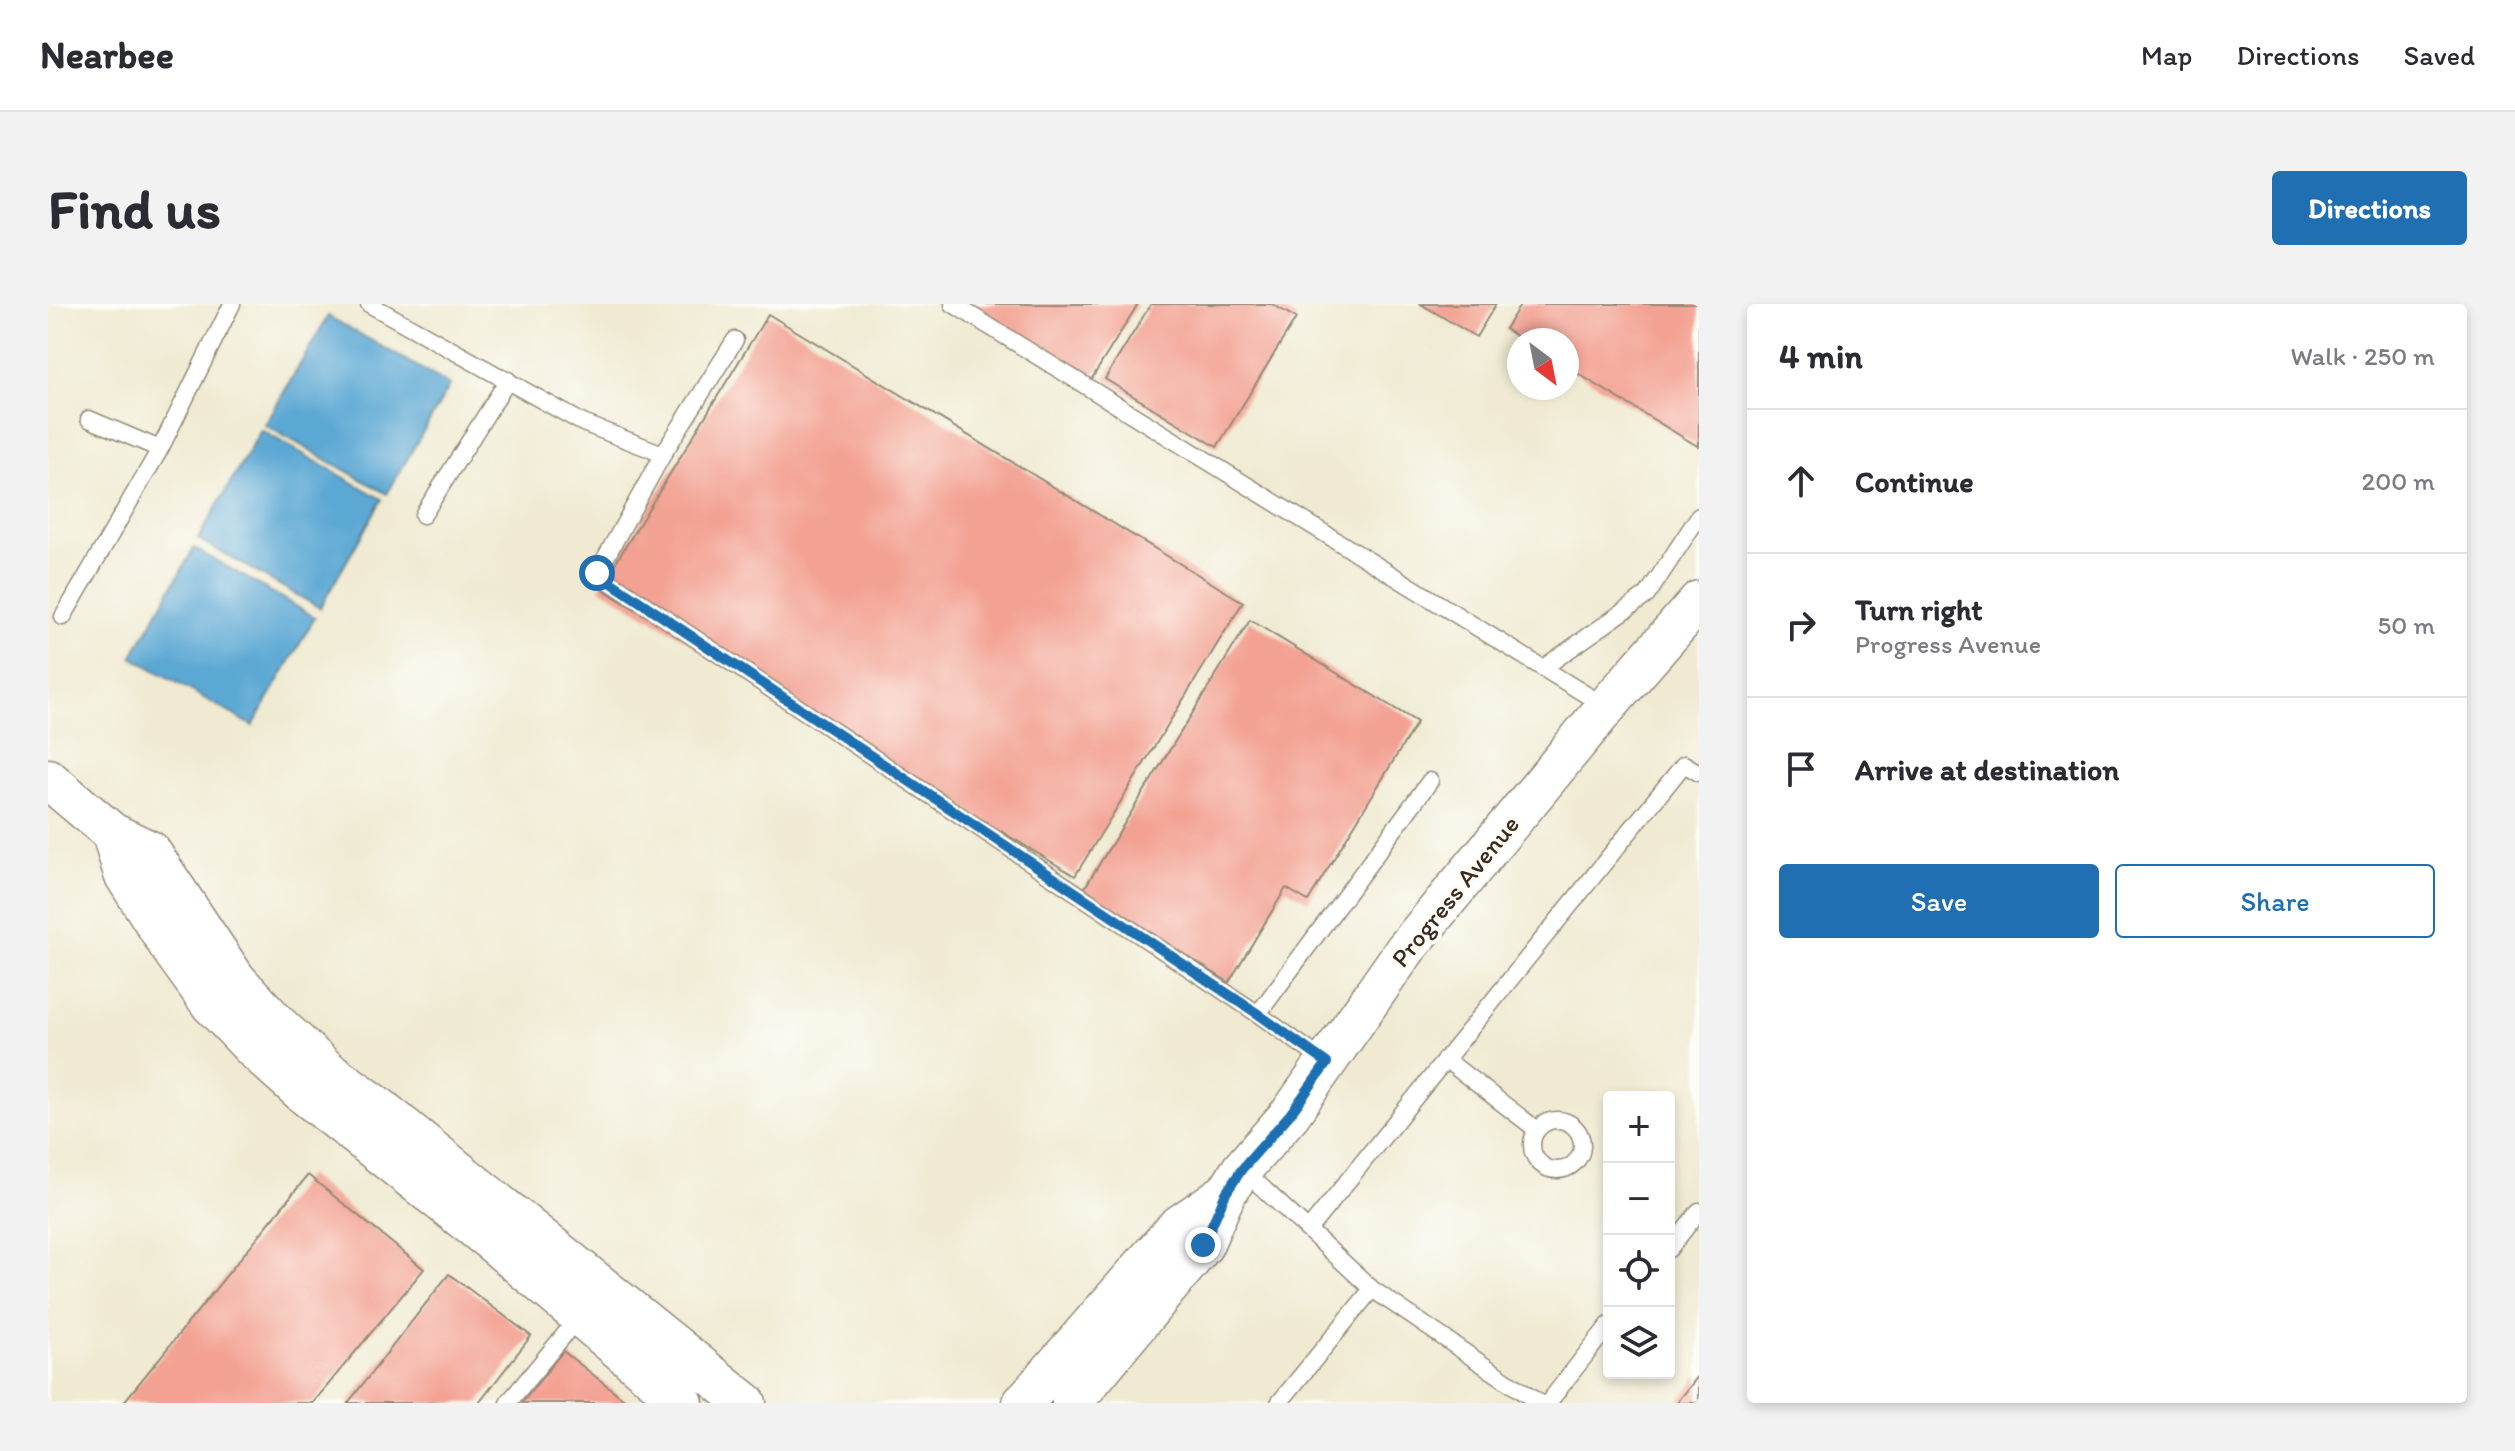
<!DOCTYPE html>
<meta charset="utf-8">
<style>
body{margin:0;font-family:Itim,sans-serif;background:#f2f2f3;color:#2b2b33}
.controls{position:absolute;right:24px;bottom:24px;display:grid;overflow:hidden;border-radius:8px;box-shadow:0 4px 12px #0003}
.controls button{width:72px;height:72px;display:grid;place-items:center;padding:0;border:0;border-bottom:2px solid #e1e1e2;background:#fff;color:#2b2b33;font:40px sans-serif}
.compass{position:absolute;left:1459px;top:24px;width:72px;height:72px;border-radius:50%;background:#fff;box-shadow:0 4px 12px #0003;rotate:148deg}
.stop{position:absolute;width:24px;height:24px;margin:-18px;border:6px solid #1f6fb2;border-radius:50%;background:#fff}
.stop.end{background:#1f6fb2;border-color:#fff;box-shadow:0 2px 8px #0008}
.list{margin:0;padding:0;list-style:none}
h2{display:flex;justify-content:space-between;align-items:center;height:104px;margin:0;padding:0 32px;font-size:34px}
h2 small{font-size:26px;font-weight:400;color:#7c7c81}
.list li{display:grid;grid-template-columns:52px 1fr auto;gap:24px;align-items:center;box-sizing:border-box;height:144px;padding:0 32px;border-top:2px solid #e1e1e2}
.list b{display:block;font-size:30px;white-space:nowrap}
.list p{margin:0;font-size:26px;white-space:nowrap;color:#7c7c81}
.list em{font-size:26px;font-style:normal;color:#7c7c81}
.actions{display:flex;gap:16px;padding:24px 32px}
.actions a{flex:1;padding:18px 0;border:2px solid #1f6fb2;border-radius:8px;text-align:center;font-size:28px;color:#1f6fb2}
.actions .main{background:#1f6fb2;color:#fff}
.icon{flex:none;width:44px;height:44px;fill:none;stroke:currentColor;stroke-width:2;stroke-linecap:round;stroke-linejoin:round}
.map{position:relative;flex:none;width:1651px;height:1099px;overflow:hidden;border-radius:8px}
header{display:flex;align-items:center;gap:48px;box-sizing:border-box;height:112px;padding:0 40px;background:#fff;border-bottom:2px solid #e1e1e2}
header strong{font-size:38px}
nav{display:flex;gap:44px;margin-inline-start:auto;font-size:28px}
.intro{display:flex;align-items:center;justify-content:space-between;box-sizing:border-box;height:192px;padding:0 48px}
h1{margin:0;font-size:56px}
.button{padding:20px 36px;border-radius:8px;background:#1f6fb2;color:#fff;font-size:28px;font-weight:700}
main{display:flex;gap:48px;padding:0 48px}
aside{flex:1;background:#fff;border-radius:8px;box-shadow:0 4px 12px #0003}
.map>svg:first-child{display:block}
.water{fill:#5ba8d4;stroke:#4b6979;stroke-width:2}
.building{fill:#f3a192}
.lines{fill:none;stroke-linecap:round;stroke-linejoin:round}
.service-casing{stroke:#958a78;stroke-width:19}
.tertiary-casing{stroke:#958a78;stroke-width:43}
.service{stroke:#fff;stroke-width:16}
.tertiary{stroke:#fff;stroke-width:40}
.route{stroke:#1f6fb2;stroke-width:10}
.labels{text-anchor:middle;stroke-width:8;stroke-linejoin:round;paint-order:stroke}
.street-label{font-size:26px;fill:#3b2a1e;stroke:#fdfcf7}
</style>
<header>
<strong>Nearbee</strong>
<nav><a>Map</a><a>Directions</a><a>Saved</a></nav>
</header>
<div class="intro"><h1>Find us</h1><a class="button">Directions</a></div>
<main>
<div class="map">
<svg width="1651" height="1099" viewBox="0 0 1651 1099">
<rect width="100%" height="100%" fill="#fdfcf7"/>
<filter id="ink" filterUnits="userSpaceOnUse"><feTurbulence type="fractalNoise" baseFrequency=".0125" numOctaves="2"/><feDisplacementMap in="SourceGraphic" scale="16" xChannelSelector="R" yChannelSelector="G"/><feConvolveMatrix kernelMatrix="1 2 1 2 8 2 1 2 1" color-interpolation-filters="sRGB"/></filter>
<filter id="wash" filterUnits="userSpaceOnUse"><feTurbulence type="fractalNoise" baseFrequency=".006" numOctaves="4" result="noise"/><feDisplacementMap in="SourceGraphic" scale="32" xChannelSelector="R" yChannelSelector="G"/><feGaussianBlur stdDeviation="1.8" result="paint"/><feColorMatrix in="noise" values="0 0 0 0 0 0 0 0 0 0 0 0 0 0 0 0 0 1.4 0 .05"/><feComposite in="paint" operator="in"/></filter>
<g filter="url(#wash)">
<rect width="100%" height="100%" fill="#efead1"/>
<path class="water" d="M280,12L402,81L339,190L217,121Z
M213,126L334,195L272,304L150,235Z
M146,244L267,313L205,422L84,353Z"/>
<g id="blocks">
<path class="building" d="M919,0H1090L1043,76Z
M1103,0H1224L1248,14L1169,143L1057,75Z
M1373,0H1448L1428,33Z
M1473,0H1651V143L1519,63V36H1474L1457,25Z
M720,10L1195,298L1027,572L552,284Z
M1202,316L1369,418L1260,597L1238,584L1181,678L1034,588Z
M260,871L376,965L265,1099H75Z
M401,970L483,1032L431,1099H300Z
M515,1047L581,1099H474Z
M1651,1071V1099H1629Z"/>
</g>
</g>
<g filter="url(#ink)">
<use href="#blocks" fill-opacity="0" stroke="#958a78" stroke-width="2"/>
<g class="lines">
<defs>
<path id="service" d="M321,0L535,119L615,150
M905,0L1558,403
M687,36L615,150L549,269L1210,710L1279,759
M41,115L112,145
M375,211L460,76
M15,313L112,145L184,0
M1495,364L1599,291L1651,212
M1210,710L1382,477
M1397,755L1489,826
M1484 841a25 25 0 1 1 50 0a25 25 0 1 1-50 0Z
M1194,865L1324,985L1491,1099
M1260,926L1636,460L1651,469
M1621,945L1651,907
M460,1099L531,1013
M1231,1099L1324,985
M1500,1099L1561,1021"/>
<path id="tertiary" d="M0,475L64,529L102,547L188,676L230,721L279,766L332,804L698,1099
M64,529L76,570L124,646L163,700L206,745L256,790L443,937L635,1099
M975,1099L1129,923L1178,889
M1024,1099L1155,941L1178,889L1194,865L1243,809L1357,646L1558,403L1651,297"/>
</defs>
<use href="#service" class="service-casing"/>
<use href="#tertiary" class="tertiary-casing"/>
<use href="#service" class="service"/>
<use href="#tertiary" class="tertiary"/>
</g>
</g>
<g class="lines" filter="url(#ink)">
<path class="route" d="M549,269L1210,710L1279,759L1243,809L1194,865L1178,889L1155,941"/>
</g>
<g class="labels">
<g class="street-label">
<text transform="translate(1407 587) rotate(-51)" y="9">Progress Avenue</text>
</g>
</g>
</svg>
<div class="controls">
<button>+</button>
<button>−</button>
<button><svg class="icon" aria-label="locate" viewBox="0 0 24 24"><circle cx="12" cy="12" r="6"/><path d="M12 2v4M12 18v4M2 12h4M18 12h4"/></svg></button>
<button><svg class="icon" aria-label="layers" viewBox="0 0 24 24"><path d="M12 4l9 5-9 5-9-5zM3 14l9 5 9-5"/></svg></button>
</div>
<svg class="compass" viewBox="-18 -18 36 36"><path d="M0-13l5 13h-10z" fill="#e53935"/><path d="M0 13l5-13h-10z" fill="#7c7c81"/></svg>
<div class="stop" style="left:549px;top:269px"></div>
<div class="stop end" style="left:1155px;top:941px"></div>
</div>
<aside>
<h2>4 min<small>Walk · 250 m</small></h2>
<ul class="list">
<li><svg class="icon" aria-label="ahead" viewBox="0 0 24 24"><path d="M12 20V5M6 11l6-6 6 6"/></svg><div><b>Continue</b></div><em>200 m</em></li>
<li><svg class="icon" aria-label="right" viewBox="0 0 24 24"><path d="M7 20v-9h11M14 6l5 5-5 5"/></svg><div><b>Turn right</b><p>Progress Avenue</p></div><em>50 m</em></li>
<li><svg class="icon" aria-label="arrive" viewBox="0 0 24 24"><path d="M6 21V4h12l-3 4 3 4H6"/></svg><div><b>Arrive at destination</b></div></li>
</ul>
<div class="actions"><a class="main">Save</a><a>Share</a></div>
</aside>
</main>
